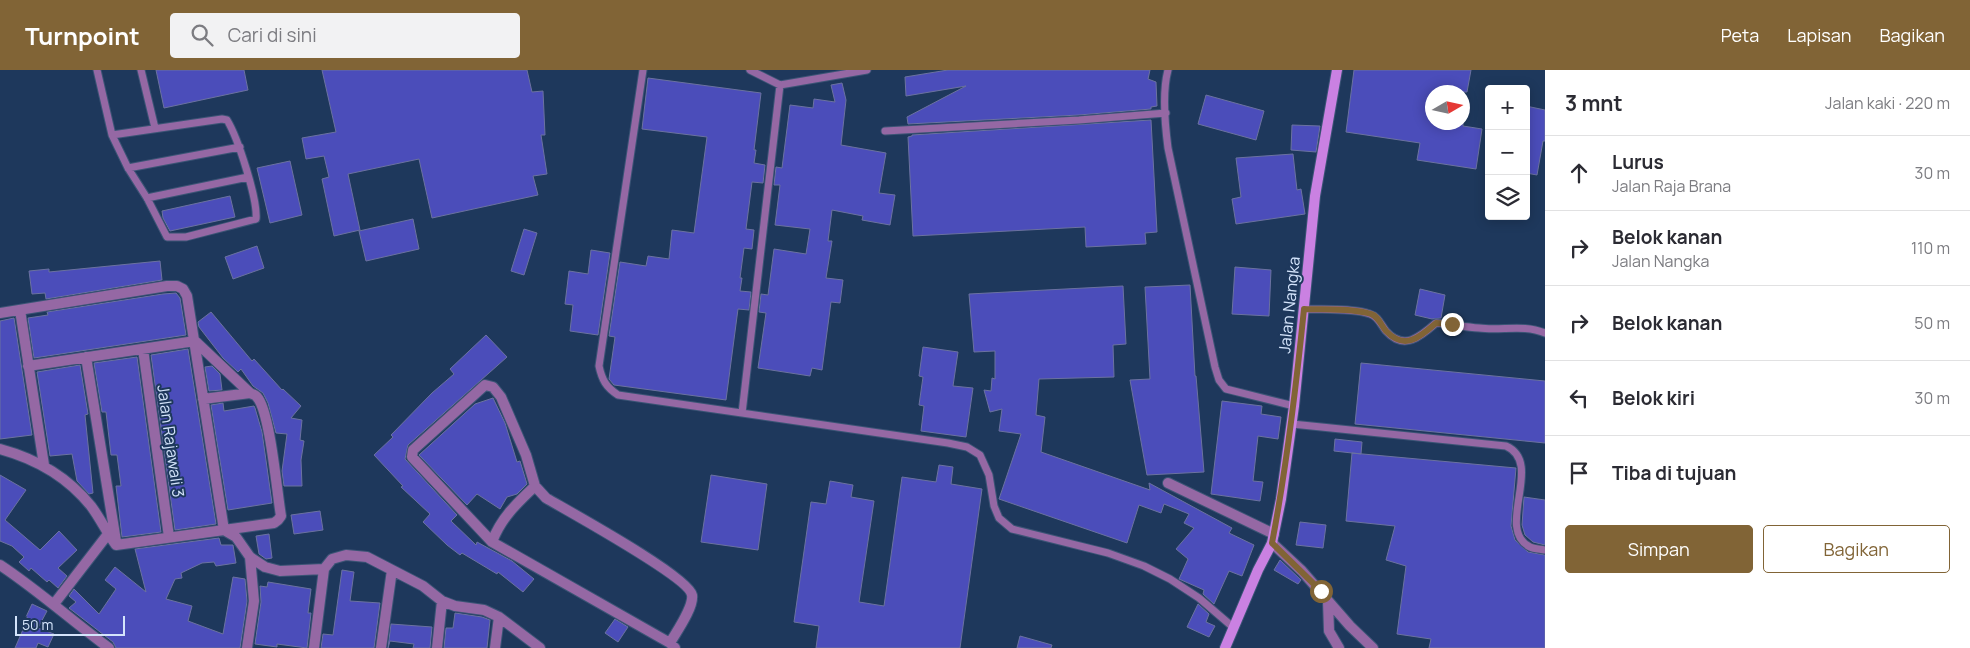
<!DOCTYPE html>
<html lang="id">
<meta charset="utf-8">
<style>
body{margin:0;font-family:Manrope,sans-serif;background:#f2f2f3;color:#2b2b33}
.controls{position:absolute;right:15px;top:15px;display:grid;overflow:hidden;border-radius:5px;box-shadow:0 2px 12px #0003}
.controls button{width:45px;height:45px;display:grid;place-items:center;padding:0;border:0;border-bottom:1px solid #e1e1e2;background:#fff;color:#2b2b33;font:25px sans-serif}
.compass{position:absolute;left:1425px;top:15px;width:45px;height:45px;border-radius:50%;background:#fff;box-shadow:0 2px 12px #0003;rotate:81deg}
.scale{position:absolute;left:15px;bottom:12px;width:110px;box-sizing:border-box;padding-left:5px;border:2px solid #d4e4fb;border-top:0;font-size:14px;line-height:18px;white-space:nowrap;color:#d4e4fb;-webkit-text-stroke:4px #1e385c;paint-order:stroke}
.stop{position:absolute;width:15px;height:15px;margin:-11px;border:4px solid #816436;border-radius:50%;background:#fff}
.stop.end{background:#816436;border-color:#fff;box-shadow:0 1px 5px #0008}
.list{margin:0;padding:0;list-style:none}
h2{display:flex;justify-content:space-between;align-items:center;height:65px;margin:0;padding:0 20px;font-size:21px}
h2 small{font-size:16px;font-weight:400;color:#7c7c81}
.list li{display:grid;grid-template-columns:32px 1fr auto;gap:15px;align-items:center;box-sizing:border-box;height:75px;padding:0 20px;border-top:1px solid #e1e1e2}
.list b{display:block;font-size:19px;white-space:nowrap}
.list p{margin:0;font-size:16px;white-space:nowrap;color:#7c7c81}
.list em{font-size:16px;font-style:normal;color:#7c7c81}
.actions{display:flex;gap:10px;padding:15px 20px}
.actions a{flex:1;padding:11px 0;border:1px solid #816436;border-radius:5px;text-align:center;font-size:18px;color:#816436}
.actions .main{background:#816436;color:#fff}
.icon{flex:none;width:28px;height:28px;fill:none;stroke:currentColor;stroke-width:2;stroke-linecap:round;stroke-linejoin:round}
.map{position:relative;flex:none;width:1545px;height:578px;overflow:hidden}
header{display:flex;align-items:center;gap:30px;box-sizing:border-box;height:70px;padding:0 25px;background:#816436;color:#fff}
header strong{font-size:24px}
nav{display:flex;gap:28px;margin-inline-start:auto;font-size:18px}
.search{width:350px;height:45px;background:#f2f2f3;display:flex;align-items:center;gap:12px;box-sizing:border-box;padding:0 18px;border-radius:5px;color:#7c7c81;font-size:19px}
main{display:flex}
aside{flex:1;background:#fff}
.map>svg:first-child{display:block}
.building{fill:#4b4dba;stroke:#6b72a0}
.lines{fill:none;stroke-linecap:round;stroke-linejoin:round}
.lane-casing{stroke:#3b5475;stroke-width:9}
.street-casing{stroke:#3b5475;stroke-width:12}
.secondary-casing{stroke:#3b5475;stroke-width:12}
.lane{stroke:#9568a4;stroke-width:7}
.street{stroke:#9568a4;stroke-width:10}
.secondary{stroke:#ca81e2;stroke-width:10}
.route{stroke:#816436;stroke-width:6}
.labels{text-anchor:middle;stroke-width:4;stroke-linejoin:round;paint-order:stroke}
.street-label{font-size:16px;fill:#d4e4fb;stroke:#1e385c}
</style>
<header>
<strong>Turnpoint</strong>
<div class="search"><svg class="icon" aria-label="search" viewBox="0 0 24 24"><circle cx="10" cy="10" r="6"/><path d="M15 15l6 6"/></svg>Cari di sini</div>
<nav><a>Peta</a><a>Lapisan</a><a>Bagikan</a></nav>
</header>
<main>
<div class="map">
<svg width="1545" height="578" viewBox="0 0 1545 578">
<rect width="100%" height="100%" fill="#1e385c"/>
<path class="building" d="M156,0H244L248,20L164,38Z
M322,0H527L532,22L543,21L545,65H541L547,104L533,106L538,125L432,148L419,89L348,104L360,160L334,166L322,109L329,107L324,86L306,89L302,68L336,62Z
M948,0H1150L1148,9L1156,12L1157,36L1151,37V39L1079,45L908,54L907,47L966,16L906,26L905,7Z
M1354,0H1471L1467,22H1432V52H1463V56L1482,59L1476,99L1417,90L1420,73L1346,62Z
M648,8L761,23L754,80H756L754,93L765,95L763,113L752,112L746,159L754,160L752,179L744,178L740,208H742L740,221L751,222L749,240L738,239L726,330L614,315L609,309L615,267L609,266L620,192L646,196L648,186L669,189L672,160L694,163L707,67L642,59Z
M842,13L846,30L841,75L886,83L879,123L895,125L890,155L862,150L863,146L832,140L828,171H832L826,208L843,210L840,233L831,232L822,300L812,298L810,306L758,298L766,243L759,242L761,224L768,225L774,179L806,184L810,159L775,155L780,115H774L776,97L782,98L790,35L813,38L814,29L835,32L831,15Z
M1206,25L1264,41L1256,70L1198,54Z
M1526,36L1545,40V71H1543L1537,105L1526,103Z
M1151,50L1157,162L1145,163L1146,174L1086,177L1085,157L913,166L908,67L912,66V65Z
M1292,55L1320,56L1316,82L1291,80Z
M1293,84L1297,120L1301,119L1305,144L1236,154L1232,129L1241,127L1236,88Z
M290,91L302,145L270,153L257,98Z
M230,126L235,147L170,161L163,148L162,141Z
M413,149L419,179L366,191L359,161Z
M524,159L537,163L524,205L511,201Z
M257,176L264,198L233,209L225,187Z
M591,180L610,183L598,265L570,261L573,235L565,234L569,201L588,204Z
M160,191L162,210L46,229L45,223L32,224L29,201L49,199V202Z
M1235,197L1271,200L1269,246L1232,244Z
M1190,215L1195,306H1196L1204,402L1147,405L1130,310L1150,309L1145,217Z
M1123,216L1126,274L1113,275L1114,307L1039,309L1036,345L1045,347L1041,382L1150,420L1149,413L1232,458L1229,463L1254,475L1242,506L1229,501L1214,534L1203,524L1204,520L1179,509L1188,489L1176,479L1194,458L1184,453L1189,444L1164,434L1161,443L1139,435L1127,473L999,429L1021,364L999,361L1002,339L990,342L984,320L991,321L992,308L995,309V281L974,282L969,224Z
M1420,219L1445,225L1441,248L1432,249L1415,245Z
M176,223L180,228L186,265L34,288L28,248L48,245L47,242L163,224Z
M211,242L252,291L254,289L282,320L283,319L301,336L291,348L302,350L300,370L304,371L301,390L302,416H284L282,401L287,364L276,363L268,333L263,323L253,316L241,299L238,302L223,288L199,257L198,252Z
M14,248L32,365L0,369V251Z
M486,265L507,287L408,375L405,389L457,445L451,451L476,475L477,472L512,491L534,509L523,522L498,502L497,504L462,483L460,485L447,475L423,452L430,444L401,417L403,416L374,385L393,367L391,365L432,323L454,304L450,299Z
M923,277L958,282L953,316L973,318L966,367L921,361L924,336L919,335L923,307L919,306Z
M188,279L216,454L175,460L151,285Z
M137,287L161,462L122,467L116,416H121L117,385H111L106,342H102L94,293Z
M1361,293L1545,311V373L1355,354Z
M80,295L88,344L85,345L93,423L89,424L77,411L72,384L50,386L37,302Z
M212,296L220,304L222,320L209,321L205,297Z
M493,328L505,353L517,392L520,391L527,414L517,424L507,427L500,439L477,424L467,435L419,385L475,334Z
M1222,331L1262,336L1261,344L1281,347L1278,369L1258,366L1253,411L1263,412L1260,431L1211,424Z
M223,333L224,341L254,336L255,338L262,362L272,433L228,440L211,335Z
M1335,369L1362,372L1361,384L1334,381Z
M1352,383L1516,398L1511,456L1515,470L1528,482L1545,485V578H1429L1431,569L1397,564L1406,496L1386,490L1395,456L1346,451Z
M939,395L953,397L951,414L982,419L960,578H816L819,556L794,552L811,432L826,434L830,411L853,415L851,427L874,431L859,532L884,536L902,407L936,412Z
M0,405L26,420L5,450L40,480L59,461L77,480L58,498L67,506L58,518L49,510L47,512L31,498L29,501L19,492L24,487L12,476L0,471Z
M711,405L767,414L758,480L701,472Z
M1524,427L1545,430V475L1533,472L1525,465L1522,455Z
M320,441L323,460L294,464L291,445Z
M1300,452L1326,455L1323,478L1296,475Z
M269,464L272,488L266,489L259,484L256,466Z
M219,468L221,475H233L236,493L216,496L214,492L202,493L181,503L182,508L175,509L166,529L192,536L188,551L223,564L233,507L245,509L247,531L240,578H116L113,572L69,538L76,532L69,526L74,519L99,544L116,519L105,510L115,497L146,522L135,479Z
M1280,490L1301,510L1298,514L1274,500Z
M342,500L354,502L350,531L380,533L374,578H321L323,564L333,565Z
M268,512L311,519L308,543H311L307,578L277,574V577L255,574L261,532L260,516L267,517Z
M32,534L47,541L38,558L54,564L48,577L38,573L36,578H15L28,548L26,547Z
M1198,534L1209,544L1206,552L1215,556L1209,567L1187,557Z
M455,543L482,547L490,550L487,578H444L446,558H453Z
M615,549L628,557L618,572L605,563Z
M391,554L432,557L430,578H413L414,574L390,571L388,578Z
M1020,566L1052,575L1051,578H1017Z"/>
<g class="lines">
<defs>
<path id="lane" d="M97,0L112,65L128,98L147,128L167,167H186L256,149C258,130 238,68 227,50L222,49L112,65
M141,0L155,58
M643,0L599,296C602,310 606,317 618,325L948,373L967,377L980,385L989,405L994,436L999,448L1012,459L1108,483L1144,496L1170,509L1199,528L1234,558
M750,0L780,15L867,0
M1168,0C1162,22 1165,55 1168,78L1215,297L1219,310L1226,319L1294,336
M885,61L1079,50L1166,43
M128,98L240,77
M147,128L248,107
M1304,239C1324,240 1352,238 1370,244C1378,246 1381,255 1386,261C1404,281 1420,267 1436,253C1451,254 1464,257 1479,258C1501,261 1524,254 1545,263
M742,343L780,15
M1292,354L1506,376C1545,393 1494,459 1530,477C1534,479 1540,479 1545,480"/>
<path id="street" d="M20,240L44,395
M0,243L167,216H177L183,219L187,226L224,460L274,453L278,450L281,446C277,423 270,341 257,327C256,325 252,324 250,323L203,329
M143,279L169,467
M86,287L116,471
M28,296L195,271L250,323
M0,379C37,389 67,406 91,436C100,448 107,463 116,475L224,460L236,467L250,487L265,497L280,501L324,499L332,489L346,485L367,487L423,516L442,531L455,536L484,540L499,547L540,578
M1168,413L1274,464
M492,472C501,448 517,433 535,416
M1272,473L1302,501L1350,556L1373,578
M0,495C38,520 72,551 109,578
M1328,531L1329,561L1339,578
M54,534L108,464
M670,573C677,561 694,537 692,525C689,507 568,441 546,428L535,416L526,385L501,327L493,317L485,315L413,380L412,387L492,472L670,573L675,578
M247,578L254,531L250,487
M314,578L324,499
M381,578L392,500
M437,578L442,531
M495,578L499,547"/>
<path id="secondary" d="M1225,578L1258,500L1272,473L1281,429L1294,336L1315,126L1337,0"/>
</defs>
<use href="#lane" class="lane-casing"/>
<use href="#street" class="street-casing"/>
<use href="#secondary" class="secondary-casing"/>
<use href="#lane" class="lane"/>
<use href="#street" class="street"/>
<use href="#secondary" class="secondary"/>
</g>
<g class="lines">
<path class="route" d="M1321,521L1272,473C1287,395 1296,318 1304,239C1324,240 1352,238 1371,244C1378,246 1381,255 1386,261C1405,281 1420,267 1436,253L1452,254"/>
</g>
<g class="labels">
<g class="street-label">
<text transform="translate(1289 235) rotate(-84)" y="6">Jalan Nangka</text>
<text transform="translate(171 371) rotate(82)" y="6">Jalan Rajawali 3</text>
</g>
</g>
</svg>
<div class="controls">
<button>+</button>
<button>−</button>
<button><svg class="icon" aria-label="layers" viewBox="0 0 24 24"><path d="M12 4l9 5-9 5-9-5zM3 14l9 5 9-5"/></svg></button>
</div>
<svg class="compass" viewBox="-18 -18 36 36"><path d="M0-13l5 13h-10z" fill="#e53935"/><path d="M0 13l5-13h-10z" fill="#7c7c81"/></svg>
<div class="scale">50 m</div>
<div class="stop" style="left:1321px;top:521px"></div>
<div class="stop end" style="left:1452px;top:254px"></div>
</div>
<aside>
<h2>3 mnt<small>Jalan kaki · 220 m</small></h2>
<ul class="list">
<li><svg class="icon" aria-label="ahead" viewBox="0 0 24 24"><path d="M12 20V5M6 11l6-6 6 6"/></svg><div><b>Lurus</b><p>Jalan Raja Brana</p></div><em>30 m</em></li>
<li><svg class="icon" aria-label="right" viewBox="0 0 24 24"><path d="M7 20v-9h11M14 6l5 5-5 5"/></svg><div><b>Belok kanan</b><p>Jalan Nangka</p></div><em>110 m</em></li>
<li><svg class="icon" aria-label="right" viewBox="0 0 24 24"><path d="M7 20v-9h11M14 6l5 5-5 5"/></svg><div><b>Belok kanan</b></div><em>50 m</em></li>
<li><svg class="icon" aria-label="left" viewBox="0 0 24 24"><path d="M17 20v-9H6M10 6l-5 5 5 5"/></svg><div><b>Belok kiri</b></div><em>30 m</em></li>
<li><svg class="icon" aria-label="arrive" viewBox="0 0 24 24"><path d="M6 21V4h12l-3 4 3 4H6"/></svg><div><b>Tiba di tujuan</b></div></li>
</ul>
<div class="actions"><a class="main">Simpan</a><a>Bagikan</a></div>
</aside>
</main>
